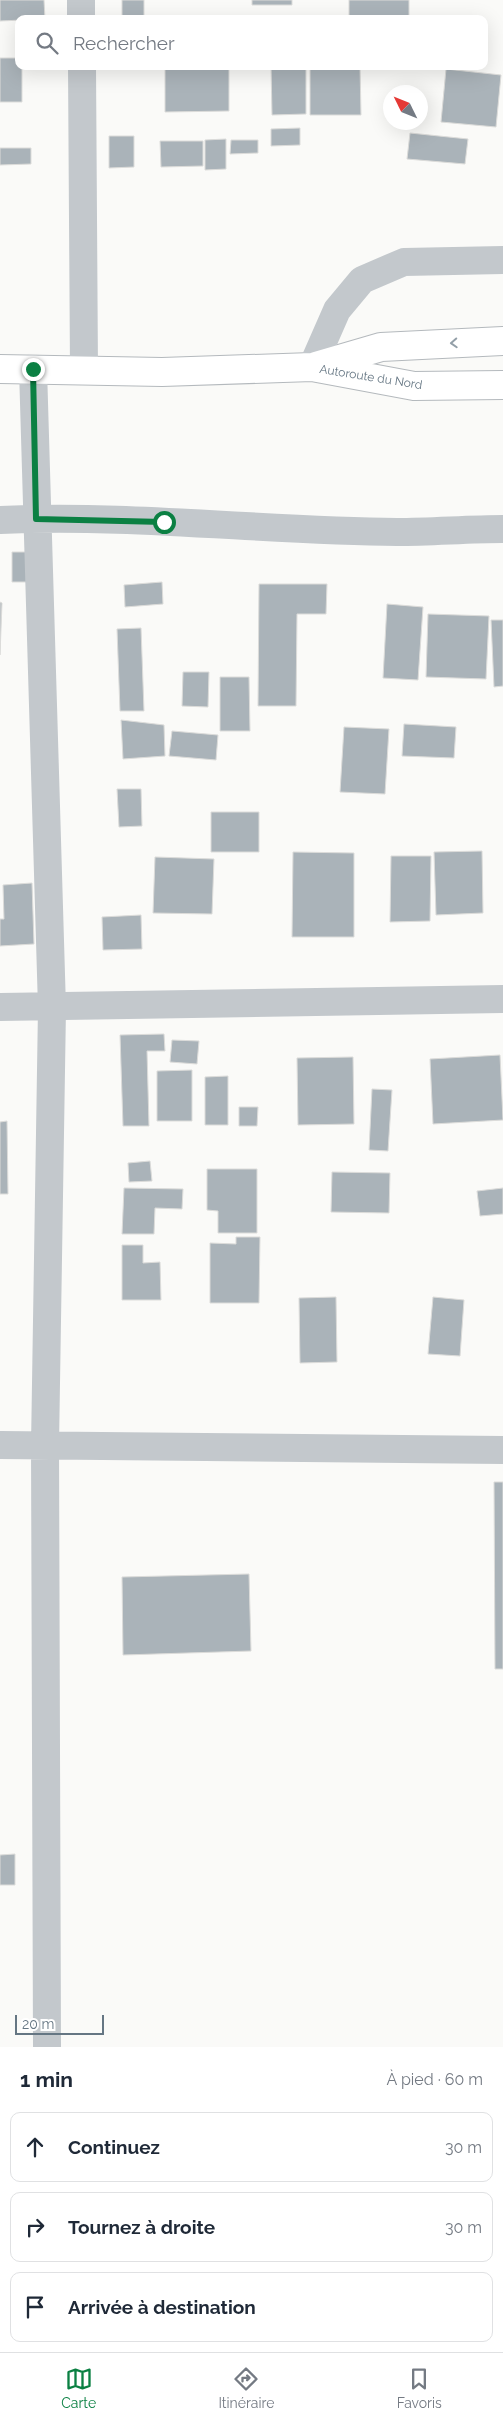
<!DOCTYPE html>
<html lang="fr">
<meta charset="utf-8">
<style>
body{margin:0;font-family:Raleway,sans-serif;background:#f2f2f3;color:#1f2937}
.compass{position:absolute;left:383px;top:85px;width:45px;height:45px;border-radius:50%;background:#fff;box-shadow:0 5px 20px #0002;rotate:313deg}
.scale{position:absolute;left:15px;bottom:12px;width:89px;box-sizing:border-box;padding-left:5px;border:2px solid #657683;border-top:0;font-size:14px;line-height:18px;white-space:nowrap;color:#657683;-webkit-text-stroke:4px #fff;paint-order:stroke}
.stop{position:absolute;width:15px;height:15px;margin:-11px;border:4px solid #0b8043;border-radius:50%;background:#fff}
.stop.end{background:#0b8043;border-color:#fff;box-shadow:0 1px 5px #0008}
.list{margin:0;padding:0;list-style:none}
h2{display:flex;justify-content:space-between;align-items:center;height:65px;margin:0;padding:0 20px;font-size:21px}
h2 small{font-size:16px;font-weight:400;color:#747a83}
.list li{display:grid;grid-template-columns:32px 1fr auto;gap:15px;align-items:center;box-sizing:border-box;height:70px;margin:0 10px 10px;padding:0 10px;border:1px solid #e0e1e3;border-radius:10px}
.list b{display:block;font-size:19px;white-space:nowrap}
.list em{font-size:16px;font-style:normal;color:#747a83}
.icon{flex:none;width:28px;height:28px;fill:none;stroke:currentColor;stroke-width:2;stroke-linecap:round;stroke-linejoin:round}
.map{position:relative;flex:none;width:503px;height:2047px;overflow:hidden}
.search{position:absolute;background:#fff;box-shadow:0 5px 20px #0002;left:15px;right:15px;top:15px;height:55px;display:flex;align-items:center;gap:12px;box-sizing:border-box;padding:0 18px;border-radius:10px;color:#747a83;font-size:19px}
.sheet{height:305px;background:#fff}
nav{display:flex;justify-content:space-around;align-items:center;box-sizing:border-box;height:70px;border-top:1px solid #e0e1e3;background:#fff;font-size:14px;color:#747a83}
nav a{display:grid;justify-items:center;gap:2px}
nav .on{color:#0b8043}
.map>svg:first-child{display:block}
.building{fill:#aab3b9;stroke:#dcdcda}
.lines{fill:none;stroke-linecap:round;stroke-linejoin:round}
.highway-casing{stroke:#b4b9bd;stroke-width:30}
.minor{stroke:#c3c8cc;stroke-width:28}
.highway{stroke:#fff;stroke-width:28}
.oneway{stroke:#939fa8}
.route{stroke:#0b8043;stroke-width:6}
.labels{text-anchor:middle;stroke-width:5;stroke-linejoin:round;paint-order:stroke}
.street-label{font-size:12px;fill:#657683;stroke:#fff}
</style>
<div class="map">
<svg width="503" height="2047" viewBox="0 0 503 2047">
<rect width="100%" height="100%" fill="#fafaf8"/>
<path class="building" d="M0,0H44L45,19L0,21Z
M122,0H144V19H122Z
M252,0H292V5H252Z
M349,0H409V19H349Z
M0,58H19V66H22V102H0Z
M165,66H229V111L165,112Z
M271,66H306V114L272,115Z
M310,66H360L361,115H310Z
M446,69L501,75L496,127L441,122Z
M300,128V145L271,146V129Z
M410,133L468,139L465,164L407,159Z
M109,136H134V167L109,168Z
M226,139V169L205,170V140Z
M231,140H258V153L230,154Z
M160,141H203V166L161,167Z
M0,148H31V164L0,165Z
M12,552H34L33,582H12Z
M162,582L163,604L125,607L124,585Z
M259,584H327L326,614H297L296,706H258Z
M0,602L2,603L0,655Z
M387,604L423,607L418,680L383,678Z
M428,614L489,616L486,679L426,677Z
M491,620H503V686L494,687Z
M141,628L144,711H120L117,629Z
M183,672H209L208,707L182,706Z
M220,677H249L250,731H220Z
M121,720L164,725L165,756L123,759Z
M404,724L456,727L454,758L402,756Z
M344,727L389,729L385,794L340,792Z
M172,731L218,735L216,760L169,756Z
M117,789H141L142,826L119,827Z
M211,812H259V852H211Z
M482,851L483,913L436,915L434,852Z
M293,852L354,853V937H292Z
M391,856H431L430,921L390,922Z
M155,857L214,859L212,914L153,913Z
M32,883L34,944L0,946V919H4L3,885Z
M141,915L142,949L103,950L102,917Z
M164,1034L165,1051H147L149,1126H123L120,1035Z
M172,1040L199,1041L197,1064L170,1062Z
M500,1055L503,1120L433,1124L430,1059Z
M353,1057L354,1124L298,1125L297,1058Z
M192,1070V1121H157V1071Z
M228,1076V1125H205V1077Z
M372,1089L392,1090L388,1151L369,1150Z
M239,1107H258L257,1126H239Z
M7,1121L8,1194H0V1122Z
M150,1161L152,1181L129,1182L128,1163Z
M207,1169H257V1233H218V1211L207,1210Z
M332,1172L390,1173L389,1213L331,1212Z
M124,1188L183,1189L182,1209L155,1208L154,1234H122Z
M503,1188V1214L480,1216L477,1191Z
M236,1237H260L259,1303H210V1243L236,1244Z
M122,1245H143V1263L160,1262L161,1300H122Z
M336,1297L337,1362L300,1363L299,1298Z
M433,1297L464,1300L460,1356L428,1354Z
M494,1482H503V1669H495Z
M249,1574L251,1651L123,1655L122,1577Z
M15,1854V1885H0V1855Z"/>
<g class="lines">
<defs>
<path id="highway" d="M316,366L381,347L503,341
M0,369L162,372L312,367L414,386L503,385"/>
</defs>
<use href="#highway" class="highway-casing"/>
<path class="minor" d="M81,0V19
M82,66L84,370
M312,367L337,310L362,280L404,262L503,260
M33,369L52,1008L45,1446L47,2047
M0,520C132,514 265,531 397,532C432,532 468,529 503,529
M0,1007L503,999
M0,1445L503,1450"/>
<use href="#highway" class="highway"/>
</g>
<defs><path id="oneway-chevron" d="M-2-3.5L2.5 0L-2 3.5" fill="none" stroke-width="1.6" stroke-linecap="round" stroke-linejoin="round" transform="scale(1.25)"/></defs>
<use class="oneway" href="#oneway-chevron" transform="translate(454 343) rotate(177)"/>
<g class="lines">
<path class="route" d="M33,369L36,519L164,522"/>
</g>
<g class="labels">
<g class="street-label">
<text transform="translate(371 377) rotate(9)" y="4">Autoroute du Nord</text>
</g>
</g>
</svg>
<svg class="compass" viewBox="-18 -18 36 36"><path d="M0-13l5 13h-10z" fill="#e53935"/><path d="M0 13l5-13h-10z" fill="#747a83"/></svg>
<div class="scale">20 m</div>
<div class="stop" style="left:164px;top:522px"></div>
<div class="stop end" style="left:33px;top:369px"></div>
<div class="search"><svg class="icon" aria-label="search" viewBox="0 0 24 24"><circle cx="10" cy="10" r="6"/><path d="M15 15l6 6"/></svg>Rechercher</div>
</div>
<section class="sheet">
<h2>1 min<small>À pied · 60 m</small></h2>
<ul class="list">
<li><svg class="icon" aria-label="ahead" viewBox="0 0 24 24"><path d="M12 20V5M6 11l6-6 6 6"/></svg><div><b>Continuez</b></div><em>30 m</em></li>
<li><svg class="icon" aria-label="right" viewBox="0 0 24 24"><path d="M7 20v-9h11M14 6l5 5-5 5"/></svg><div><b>Tournez à droite</b></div><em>30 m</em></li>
<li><svg class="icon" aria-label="arrive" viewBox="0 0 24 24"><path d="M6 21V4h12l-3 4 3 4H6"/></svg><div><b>Arrivée à destination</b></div></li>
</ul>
</section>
<nav>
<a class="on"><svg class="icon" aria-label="map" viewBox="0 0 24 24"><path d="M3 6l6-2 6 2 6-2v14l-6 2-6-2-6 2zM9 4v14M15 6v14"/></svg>Carte</a>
<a><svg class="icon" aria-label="directions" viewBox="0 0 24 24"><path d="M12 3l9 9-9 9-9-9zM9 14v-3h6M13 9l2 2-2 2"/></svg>Itinéraire</a>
<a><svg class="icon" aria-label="saved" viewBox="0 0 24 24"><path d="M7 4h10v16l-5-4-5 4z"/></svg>Favoris</a>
</nav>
